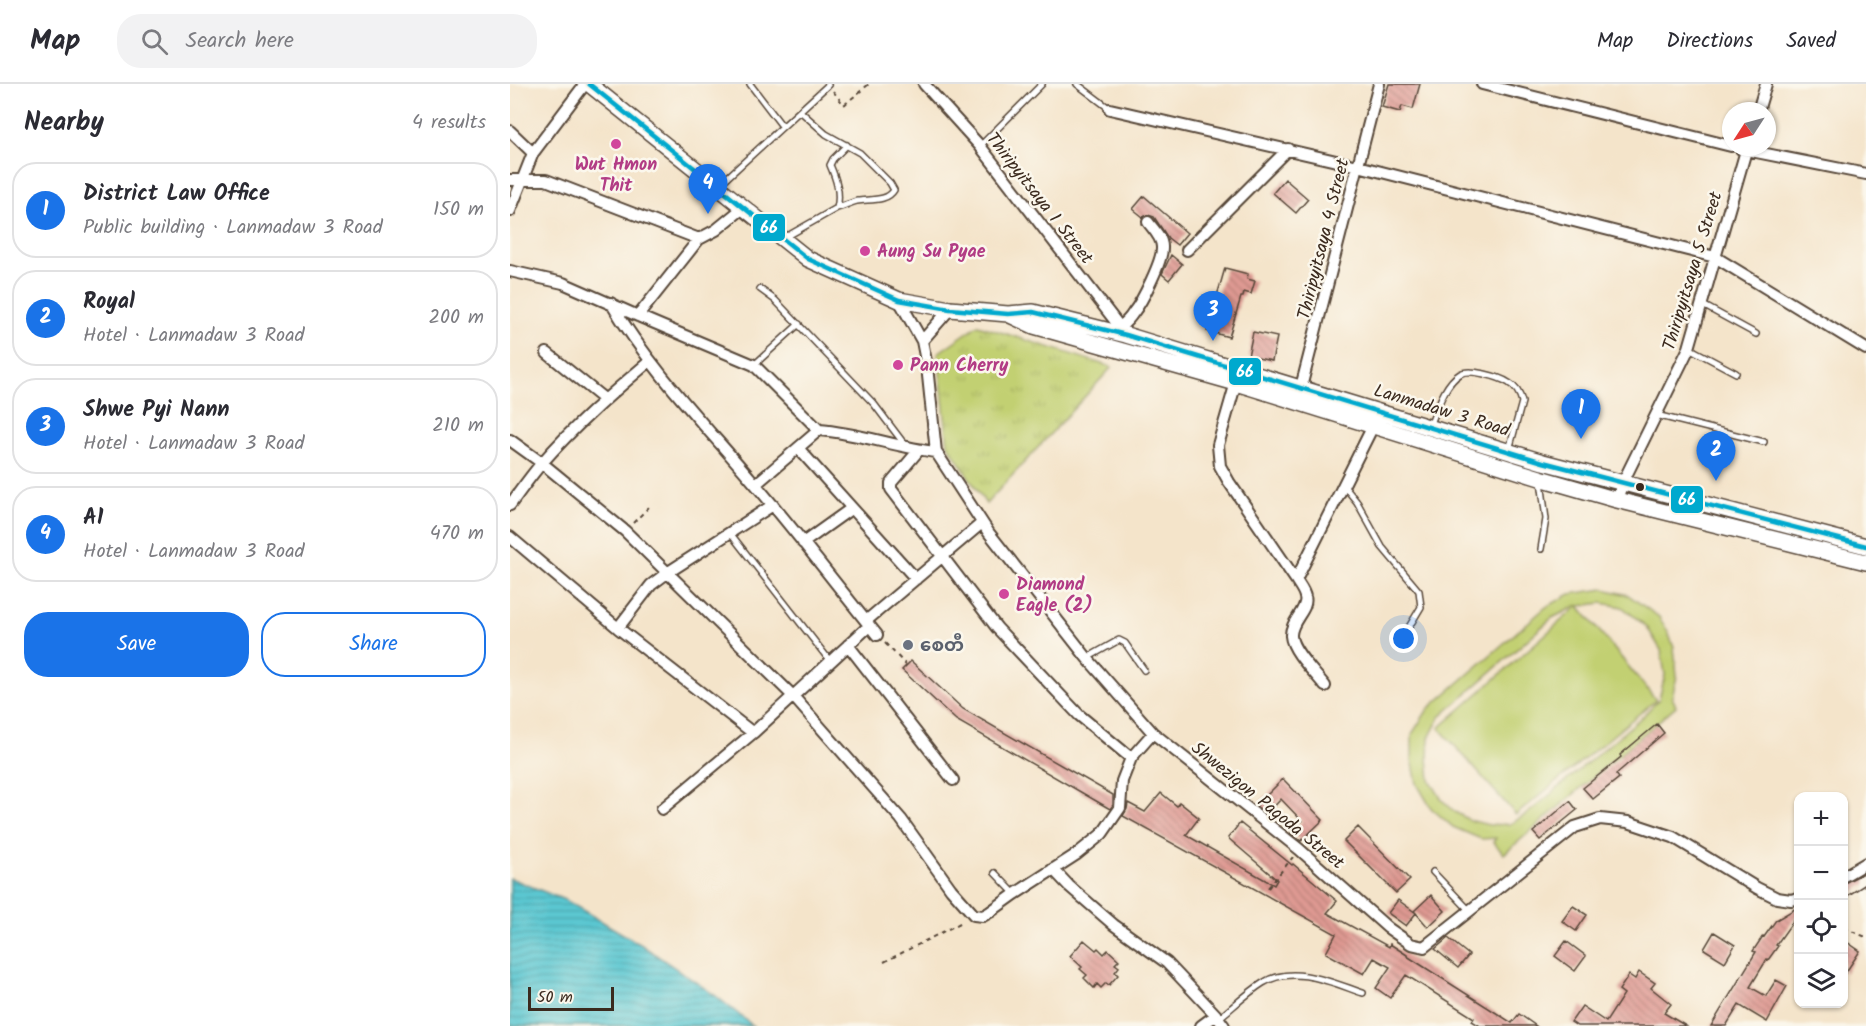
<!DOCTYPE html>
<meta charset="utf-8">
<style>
body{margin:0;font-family:Kalam,"Noto Sans Myanmar",sans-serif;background:#f2f2f3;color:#2b2b33}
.controls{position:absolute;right:18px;bottom:18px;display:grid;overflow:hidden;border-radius:12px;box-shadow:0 2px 4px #0004}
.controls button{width:54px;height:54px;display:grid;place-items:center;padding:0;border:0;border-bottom:2px solid #e1e1e2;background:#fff;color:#2b2b33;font:30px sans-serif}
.compass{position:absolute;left:1212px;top:18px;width:54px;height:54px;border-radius:50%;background:#fff;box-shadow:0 2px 4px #0004;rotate:234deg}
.scale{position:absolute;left:18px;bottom:15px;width:86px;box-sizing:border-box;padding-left:6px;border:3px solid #3b2a1e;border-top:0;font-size:16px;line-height:21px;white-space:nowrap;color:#3b2a1e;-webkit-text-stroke:4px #fbf7ec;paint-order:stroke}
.you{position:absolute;left:894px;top:555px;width:21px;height:21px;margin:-15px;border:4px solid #fff;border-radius:50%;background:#1a73e8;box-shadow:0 0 0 9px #1a73e833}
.badge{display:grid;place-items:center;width:39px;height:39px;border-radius:50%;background:#1a73e8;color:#fff;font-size:20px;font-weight:700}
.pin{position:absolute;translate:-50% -50px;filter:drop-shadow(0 2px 3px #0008)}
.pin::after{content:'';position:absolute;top:32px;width:21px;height:18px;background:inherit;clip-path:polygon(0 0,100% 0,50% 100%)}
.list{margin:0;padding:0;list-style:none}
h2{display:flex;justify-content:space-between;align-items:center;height:78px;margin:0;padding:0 24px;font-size:26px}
h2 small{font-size:20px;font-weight:400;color:#7c7c81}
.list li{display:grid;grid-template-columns:39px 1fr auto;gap:18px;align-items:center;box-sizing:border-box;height:96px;margin:0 12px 12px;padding:0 12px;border:2px solid #e1e1e2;border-radius:24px}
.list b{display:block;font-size:22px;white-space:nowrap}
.list p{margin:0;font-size:20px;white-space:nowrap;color:#7c7c81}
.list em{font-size:20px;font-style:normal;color:#7c7c81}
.actions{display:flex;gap:12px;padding:18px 24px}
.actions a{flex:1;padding:14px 0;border:2px solid #1a73e8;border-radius:24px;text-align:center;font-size:21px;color:#1a73e8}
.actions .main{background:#1a73e8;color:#fff}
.icon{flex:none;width:33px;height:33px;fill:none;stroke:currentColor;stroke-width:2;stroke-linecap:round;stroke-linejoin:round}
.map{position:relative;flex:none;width:1356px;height:942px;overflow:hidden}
header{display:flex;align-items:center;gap:36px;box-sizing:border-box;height:84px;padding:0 30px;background:#fff;border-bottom:2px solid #e1e1e2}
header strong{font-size:28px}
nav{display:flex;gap:33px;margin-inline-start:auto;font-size:21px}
.search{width:420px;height:54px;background:#f2f2f3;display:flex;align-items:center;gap:15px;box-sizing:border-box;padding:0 21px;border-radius:24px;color:#7c7c81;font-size:22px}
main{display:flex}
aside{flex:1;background:#fff}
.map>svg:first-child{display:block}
.park{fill:url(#park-tufts);stroke:#7e7d48;stroke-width:1.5}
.pitch{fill:#c2d072;stroke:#7e7d48;stroke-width:1.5;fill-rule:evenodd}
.water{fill:url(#water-rules);stroke:#4b7978;stroke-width:1.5}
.building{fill:url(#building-back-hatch)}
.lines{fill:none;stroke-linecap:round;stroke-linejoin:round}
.service-casing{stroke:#574638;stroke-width:8}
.minor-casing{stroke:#574638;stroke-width:14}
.secondary-casing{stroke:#574638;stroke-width:18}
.path{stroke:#574638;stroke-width:2;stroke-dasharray:4.5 4.5;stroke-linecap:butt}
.service{stroke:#fff;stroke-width:5}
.minor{stroke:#fff;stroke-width:10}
.secondary{stroke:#fff;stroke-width:15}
.bus-1-casing{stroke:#fbf7ec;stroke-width:9}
.bus-1{stroke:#00a9ce;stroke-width:4.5}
.hotel-dot{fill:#d1479c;stroke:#fbf7ec;stroke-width:2}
.bus-dot{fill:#3b2a1e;stroke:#fbf7ec;stroke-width:2}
.worship-dot{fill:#6b7280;stroke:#fbf7ec;stroke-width:2}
.labels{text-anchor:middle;stroke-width:5;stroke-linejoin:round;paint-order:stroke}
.hotel-label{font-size:18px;font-weight:bold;fill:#b23c85;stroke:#fbf7ec;text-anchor:start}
.street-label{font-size:18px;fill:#3b2a1e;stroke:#fbf7ec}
.worship-label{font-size:18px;font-weight:bold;fill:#5b616d;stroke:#fbf7ec;text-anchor:start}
.line-badge{stroke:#fbf7ec;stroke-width:2}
.badge-label{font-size:16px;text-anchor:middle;font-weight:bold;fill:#fff}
</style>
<header>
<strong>Map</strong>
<div class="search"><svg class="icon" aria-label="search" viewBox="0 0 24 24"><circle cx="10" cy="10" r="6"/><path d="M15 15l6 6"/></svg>Search here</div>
<nav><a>Map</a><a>Directions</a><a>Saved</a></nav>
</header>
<main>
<aside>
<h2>Nearby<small>4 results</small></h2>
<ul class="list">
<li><span class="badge">1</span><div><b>District Law Office</b><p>Public building · Lanmadaw 3 Road</p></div><em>150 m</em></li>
<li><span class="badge">2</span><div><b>Royal</b><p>Hotel · Lanmadaw 3 Road</p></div><em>200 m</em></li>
<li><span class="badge">3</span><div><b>Shwe Pyi Nann</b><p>Hotel · Lanmadaw 3 Road</p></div><em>210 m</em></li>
<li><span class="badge">4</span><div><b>A1</b><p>Hotel · Lanmadaw 3 Road</p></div><em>470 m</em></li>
</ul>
<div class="actions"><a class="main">Save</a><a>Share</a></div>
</aside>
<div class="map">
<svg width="1356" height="942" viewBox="0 0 1356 942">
<defs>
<pattern id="park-tufts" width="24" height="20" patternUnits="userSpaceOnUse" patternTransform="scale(1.5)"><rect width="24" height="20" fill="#c2d072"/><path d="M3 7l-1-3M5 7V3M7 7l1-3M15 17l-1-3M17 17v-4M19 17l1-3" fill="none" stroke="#a8b362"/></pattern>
<pattern id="water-rules" width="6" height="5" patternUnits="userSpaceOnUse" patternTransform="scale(1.5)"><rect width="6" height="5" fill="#5bc8d2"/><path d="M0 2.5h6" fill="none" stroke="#4ca3aa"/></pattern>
<pattern id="building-back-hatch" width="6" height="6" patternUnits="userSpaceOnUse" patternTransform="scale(1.5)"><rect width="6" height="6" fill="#df9a93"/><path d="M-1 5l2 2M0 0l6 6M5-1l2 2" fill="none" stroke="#b67e77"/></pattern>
</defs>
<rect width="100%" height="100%" fill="#fbf7ec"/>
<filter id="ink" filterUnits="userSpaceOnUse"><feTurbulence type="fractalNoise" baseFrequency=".0167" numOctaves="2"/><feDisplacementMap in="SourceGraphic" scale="12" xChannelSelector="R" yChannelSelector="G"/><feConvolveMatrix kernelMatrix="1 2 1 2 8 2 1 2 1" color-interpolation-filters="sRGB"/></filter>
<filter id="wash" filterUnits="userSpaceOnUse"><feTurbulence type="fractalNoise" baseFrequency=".008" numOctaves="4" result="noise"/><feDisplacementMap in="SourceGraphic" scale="24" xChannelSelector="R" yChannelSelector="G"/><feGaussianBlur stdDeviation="1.35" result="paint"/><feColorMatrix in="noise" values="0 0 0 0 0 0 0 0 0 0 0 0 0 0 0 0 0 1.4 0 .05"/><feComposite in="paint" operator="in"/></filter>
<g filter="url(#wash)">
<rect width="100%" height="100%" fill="#f4e4ca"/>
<path class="park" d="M468,241L602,283L476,420L438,361L428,269Z"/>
<path class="pitch" d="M1094,505L1118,511L1149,533L1158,548L1164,564L1167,592L1162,613L1166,622L994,770L983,758L986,754L971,755L943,743L921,724L907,700L902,675V650L918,625L1036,523L1060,510ZM1092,519L1112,523L1137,543L1151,566L1155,591L1149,615L1133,632L1017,730L1000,740L979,741L959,736L945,728L932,716L920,696L918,674L919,654L930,633L1042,534L1069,521L929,644L1006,731L1146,616L1069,522Z"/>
<path class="water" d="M0,794L57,817L130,860L206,912L243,942H0Z"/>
<g id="blocks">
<path class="building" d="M879,0H910L903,25L892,22L890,28L872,23Z
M775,95L798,115L786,129L763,109Z
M634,112L677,149L667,161L658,154L644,133L638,131L633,133L623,125Z
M661,171L672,180L659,196L652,190Z
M715,184L738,190L737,195L745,197L741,210L734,208L733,213H731L719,253L697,247Z
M743,248L767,253L762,277L738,272Z
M401,577L453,625L603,711V721L600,725L446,636L392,586Z
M1147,640L1154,649L1106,690L1109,694L1083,715L1073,704L1111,673L1110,671Z
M773,695L813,736L791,757L781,749L792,737L771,715L757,730L746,722Z
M651,709L667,722L669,718L689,734L676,751L764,801L767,796L718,754L730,739L782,781L783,780L827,817L817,829L879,863L880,860L897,871V872L1002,939L1009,930L1026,942H970L962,937L964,934L896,891L880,914L866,904L880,883L864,874L854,890L816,869L826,850L613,732L617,725L618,719L635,728Z
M1060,717L1067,726L1030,756L1023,748Z
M848,743L900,796L886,809L834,757Z
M1356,788V800L1334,814V799Z
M921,811L935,827L918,843L906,829L896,842L878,829L888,816L906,829L904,827Z
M1063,822L1077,831L1066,847L1052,837Z
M1288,823V830L1266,861L1268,862L1258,876L1257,875L1240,903L1256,912L1266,896L1277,902L1257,938L1229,921L1216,942H1201L1246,868L1243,867L1253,852L1254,853L1266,836Z
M1204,848L1225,861L1215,878L1194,865Z
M938,854L959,871L948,884L925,865Z
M574,856L586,866L588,864L594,870L598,866L609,876L605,880L609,883L605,888L608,891L599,901L596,899L591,904L587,900L584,904L574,894L577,891L570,885L572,883L560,872Z
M1334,856L1350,867L1334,891Z
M1056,857L1076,872L1065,887L1045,872Z
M1129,888L1145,899L1141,904L1161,920L1154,929L1176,942H1067L1061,938L1072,922L1096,938L1114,910L1109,906L1119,891L1125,895Z"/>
</g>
</g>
<g filter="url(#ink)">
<use href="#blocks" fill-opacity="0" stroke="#574638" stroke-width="1.5"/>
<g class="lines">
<defs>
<path id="service" d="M240,0L272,42
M567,0L600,25
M290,27L316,50L350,69L380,99L384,106C377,118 360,115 347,117C340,119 334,122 327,124
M470,62L532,0
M208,102L318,1
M274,154L327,124C331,109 326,95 320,81L323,75L337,61
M250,205L265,216L364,320L395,361
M1191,220L1246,250
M1179,264L1226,289
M244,281L289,240
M1146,331L1254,358
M920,342C927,326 934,300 950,290C959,284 990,293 999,299C1006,303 1010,310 1012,318L999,366
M1031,397L1036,435L1031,465
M834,402L847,418L872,463L909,507L911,523L893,553
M220,449L320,577
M577,574L609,556L615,559L634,586
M923,788L959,826
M485,789L505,810
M708,935C723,923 737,909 753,899C783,880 823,899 853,909"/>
<path id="minor" d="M414,0L470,62L616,251
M972,0L1221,62
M600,25L848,82L1205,173L1356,265
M1248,27L1256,0
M0,47L23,69
M1231,65L1356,90
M0,96H36L189,155
M0,127L23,69L75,0
M677,166L778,65
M0,187L53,199L128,232L244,281L309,346
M389,216L412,257L417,282L426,368L479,449L577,574L643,649L789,765L878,844L901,860L914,863L1065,743L1090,735L1118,738L1163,753L1247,804L1267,814L1281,816L1288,814
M101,219C139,283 192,338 240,394C284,445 325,499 367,551
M128,232L189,155L206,146L233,124
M610,243C615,239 620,234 623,229C632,218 653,176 652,163C652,153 643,145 638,138
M412,257L440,225
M37,269L94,315
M727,295L708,361L710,382L719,398L786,496C789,501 794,507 795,513C799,525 780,537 781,552C782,567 806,590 815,602
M789,311L869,0
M0,356L32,379L115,447L282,611L391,735L441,805L464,831L473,832L480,828L505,810L567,770L592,750L610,724L612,697L621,674L643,649
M288,364L406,495
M409,366L381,399V405L487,544L569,631L621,674
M246,400L309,346C349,349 386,363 426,368
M1107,416L1113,398L1179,264L1237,63
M0,421C10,407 20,393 31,380C64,342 102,309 140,277
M0,453L108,544L243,649
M293,459L342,424
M786,496L863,342
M356,537L472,439
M108,544L141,501L157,489L263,421
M338,561L443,696
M152,725L243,649L359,542
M543,785L559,802L604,841L657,879L706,931L714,942
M1334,792L1356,779
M691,942L706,931"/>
<path id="secondary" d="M79,0L298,175L389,216L440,225L498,230L523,228L616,251L1033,378L1356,462
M500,231L524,242L726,299L1030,394L1107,416L1356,478"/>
</defs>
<use href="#service" class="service-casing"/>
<use href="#minor" class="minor-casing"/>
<use href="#secondary" class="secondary-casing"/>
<path class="path" d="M323,7L334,21L359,0
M123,439L140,422
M375,559L396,581
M758,804L783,773
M1334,844L1356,853
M374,878L454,837"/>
<use href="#service" class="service"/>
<use href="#minor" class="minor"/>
<use href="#secondary" class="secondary"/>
<defs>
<path id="bus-1" d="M79,0L298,175L389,216L440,225L498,230L523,228L616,251L1033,378L1356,462"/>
</defs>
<use href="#bus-1" class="bus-1-casing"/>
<use href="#bus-1" class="bus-1"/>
</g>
</g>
<g class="hotel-dot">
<circle cx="106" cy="60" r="6"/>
<circle cx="355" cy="167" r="6"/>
<circle cx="388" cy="281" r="6"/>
<circle cx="494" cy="510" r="6"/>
</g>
<circle class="bus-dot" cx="1130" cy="403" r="5"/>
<circle class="worship-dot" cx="398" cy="561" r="6"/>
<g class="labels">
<g class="hotel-label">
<text x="106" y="86" text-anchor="middle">Wut Hmon<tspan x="106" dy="21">Thit</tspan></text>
<text x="367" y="173">Aung Su Pyae</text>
<text x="400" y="287">Pann Cherry</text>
<text x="506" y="506">Diamond<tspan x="506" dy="21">Eagle (2)</tspan></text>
</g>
<g class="street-label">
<text transform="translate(530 114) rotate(52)" y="6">Thiripyitsaya 1 Street</text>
<text transform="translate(813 155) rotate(-76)" y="6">Thiripyitsaya 4 Street</text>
<text transform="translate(1182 187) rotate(-73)" y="6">Thiripyitsaya 5 Street</text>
<text transform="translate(932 326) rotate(17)" y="6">Lanmadaw 3 Road</text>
<text transform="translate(758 721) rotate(39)" y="6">Shwezigon Pagoda Street</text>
</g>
<g class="worship-label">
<text x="410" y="567">စေတီ</text>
</g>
</g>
<g class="line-badge">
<rect x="242" y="129" width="34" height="29" rx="6" fill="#00a9ce"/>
<rect x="718" y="273" width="34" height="29" rx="6" fill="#00a9ce"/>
<rect x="1160" y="401" width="34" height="29" rx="6" fill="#00a9ce"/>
</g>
<g class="badge-label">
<text x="259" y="149">66</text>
<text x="735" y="293">66</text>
<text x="1177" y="421">66</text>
</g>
</svg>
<div class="controls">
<button>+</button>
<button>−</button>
<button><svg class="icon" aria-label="locate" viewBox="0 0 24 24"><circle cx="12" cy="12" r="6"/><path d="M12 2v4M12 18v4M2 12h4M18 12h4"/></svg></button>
<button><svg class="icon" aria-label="layers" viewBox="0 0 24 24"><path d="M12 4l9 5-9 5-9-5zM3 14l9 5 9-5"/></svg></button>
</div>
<svg class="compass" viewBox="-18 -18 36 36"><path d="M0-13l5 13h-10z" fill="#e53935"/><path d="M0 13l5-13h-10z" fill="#7c7c81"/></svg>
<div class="scale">50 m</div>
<div class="you"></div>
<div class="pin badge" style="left:1071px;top:355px">1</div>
<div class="pin badge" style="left:1206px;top:397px">2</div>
<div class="pin badge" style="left:703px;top:257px">3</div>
<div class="pin badge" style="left:198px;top:130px">4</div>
</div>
</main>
